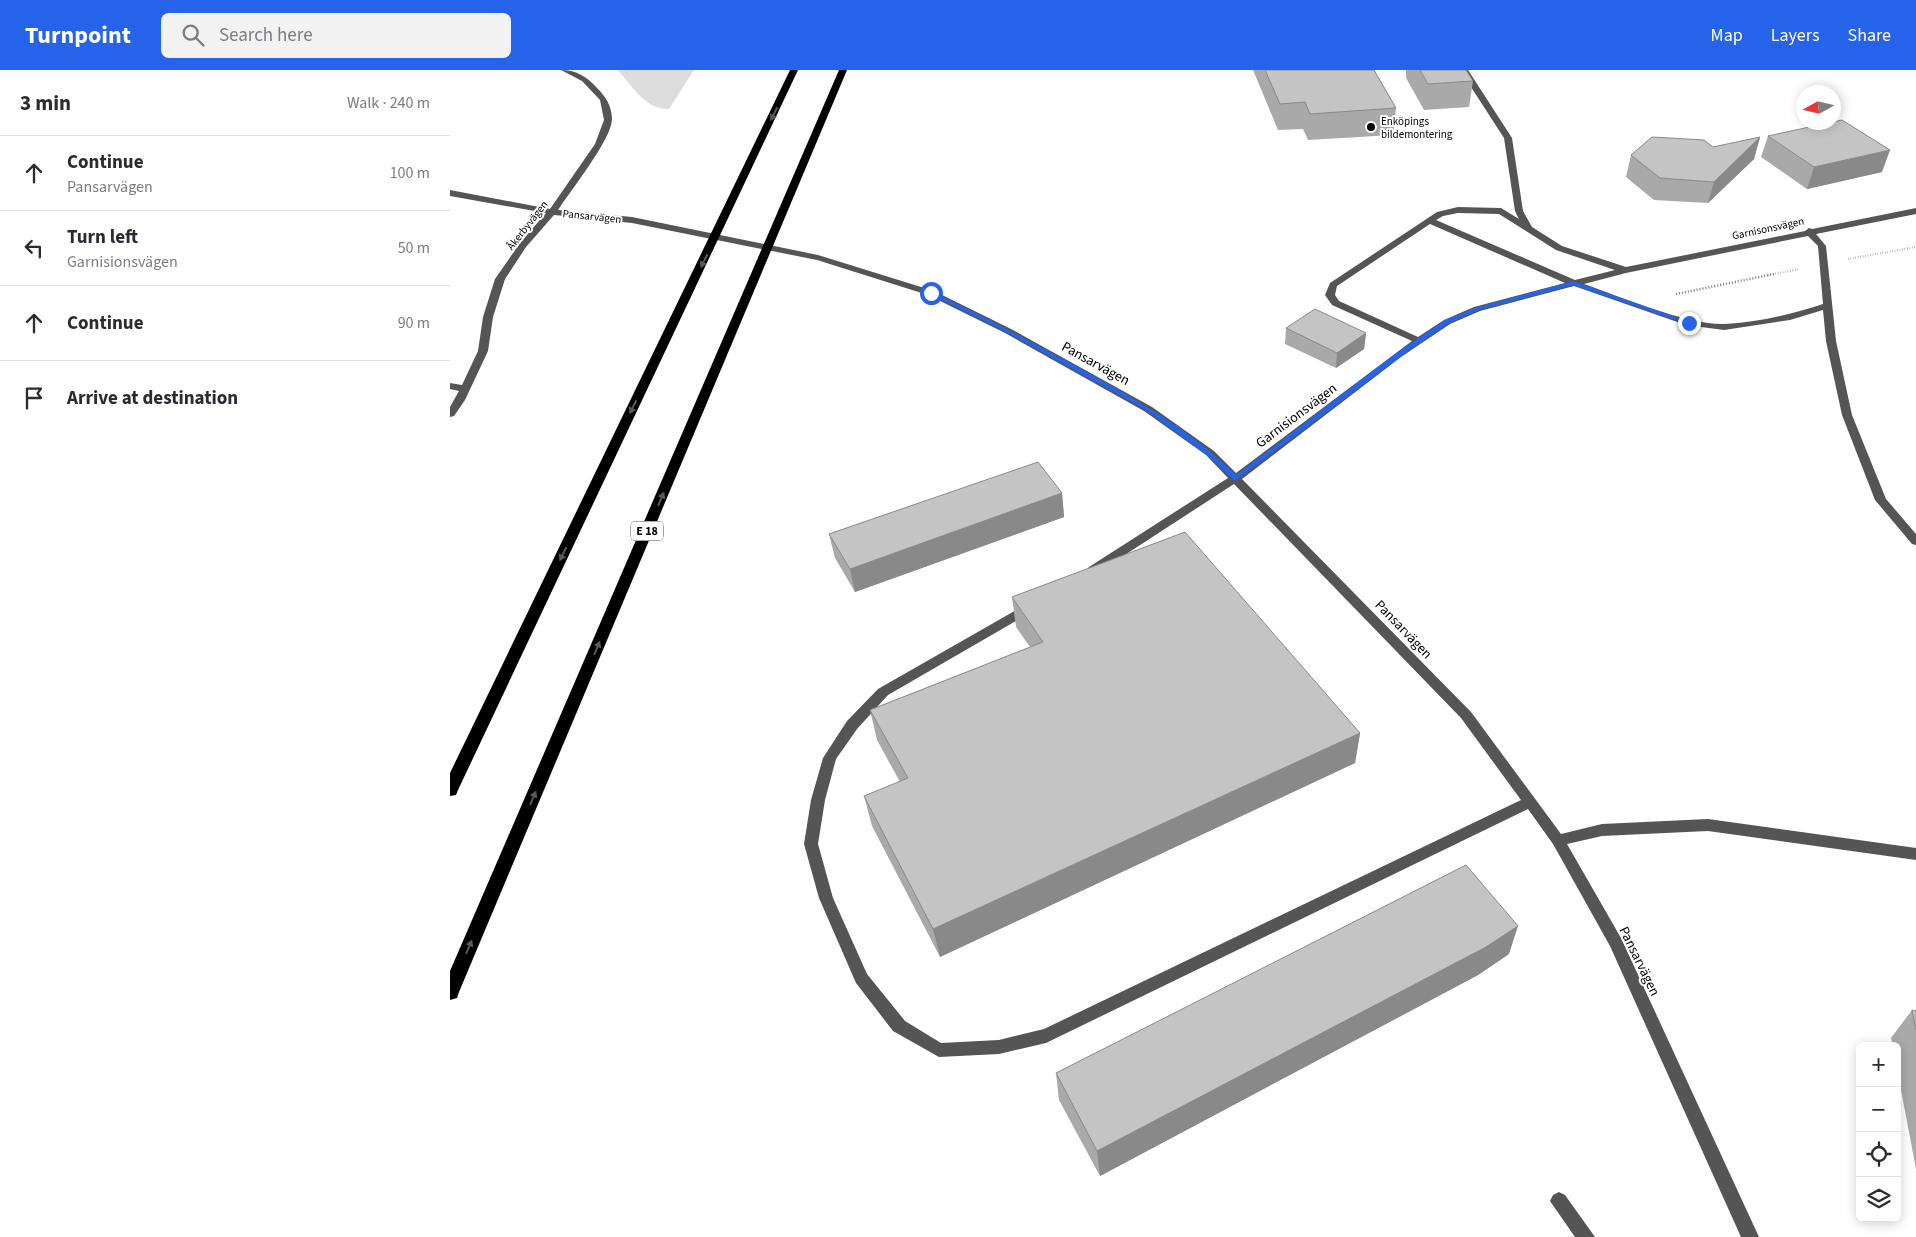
<!DOCTYPE html>
<meta charset="utf-8">
<style>
body{margin:0;font-family:"Source Sans 3",sans-serif;background:#f2f2f3;color:#2b2b33}
.controls{position:absolute;right:15px;bottom:15px;display:grid;overflow:hidden;border-radius:8px;box-shadow:0 2px 12px #0003}
.controls button{width:45px;height:45px;display:grid;place-items:center;padding:0;border:0;border-bottom:1px solid #e1e1e2;background:#fff;color:#2b2b33;font:25px sans-serif}
.compass{position:absolute;left:1346px;top:15px;width:45px;height:45px;border-radius:50%;background:#fff;box-shadow:0 2px 12px #0003;rotate:262deg}
.stop{position:absolute;width:15px;height:15px;margin:-11px;border:4px solid #2563eb;border-radius:50%;background:#fff}
.stop.end{background:#2563eb;border-color:#fff;box-shadow:0 1px 5px #0008}
.list{margin:0;padding:0;list-style:none}
h2{display:flex;justify-content:space-between;align-items:center;height:65px;margin:0;padding:0 20px;font-size:21px}
h2 small{font-size:16px;font-weight:400;color:#7c7c81}
.list li{display:grid;grid-template-columns:32px 1fr auto;gap:15px;align-items:center;box-sizing:border-box;height:75px;padding:0 20px;border-top:1px solid #e1e1e2}
.list b{display:block;font-size:19px;white-space:nowrap}
.list p{margin:0;font-size:16px;white-space:nowrap;color:#7c7c81}
.list em{font-size:16px;font-style:normal;color:#7c7c81}
.icon{flex:none;width:28px;height:28px;fill:none;stroke:currentColor;stroke-width:2;stroke-linecap:round;stroke-linejoin:round}
.map{position:relative;flex:none;width:1466px;height:1167px;overflow:hidden}
header{display:flex;align-items:center;gap:30px;box-sizing:border-box;height:70px;padding:0 25px;background:#2563eb;color:#fff}
header strong{font-size:24px}
nav{display:flex;gap:28px;margin-inline-start:auto;font-size:18px}
.search{width:350px;height:45px;background:#f2f2f3;display:flex;align-items:center;gap:12px;box-sizing:border-box;padding:0 18px;border-radius:8px;color:#7c7c81;font-size:19px}
main{display:flex}
aside{flex:1;background:#fff}
.map>svg:first-child{display:block}
.green{fill:#dcdcdc}
.lines{fill:none;stroke-linecap:round;stroke-linejoin:round}
.path-far1{stroke:#777;stroke-width:2;stroke-dasharray:0.5 2;stroke-linecap:butt}
.path{stroke:#777;stroke-width:2.5;stroke-dasharray:1 2;stroke-linecap:butt}
.minor{fill:#555;fill-rule:evenodd}
.highway{fill:#000;fill-rule:evenodd}
.wall{fill:#a9a9a9}
.shaded-wall{fill:#898989}
.building{fill:#c4c4c4;stroke:#898989}
.oneway{fill:#595959}
.route{fill:#2563eb}
.poi-dot{fill:#000;stroke:#fff;stroke-width:2}
.labels{text-anchor:middle;stroke-width:4;stroke-linejoin:round;paint-order:stroke}
.far-poi-label{font-size:11px;fill:#000;stroke:#fff;text-anchor:start}
.far-street-label{font-size:11px;fill:#000;stroke:#fff}
.shield{fill:#fff;stroke:#4c4c4c;stroke-width:1}
.shield-label{font-size:12px;font-weight:bold;fill:#000}
.street-label{font-size:14px;fill:#000;stroke:#fff}
</style>
<header>
<strong>Turnpoint</strong>
<div class="search"><svg class="icon" aria-label="search" viewBox="0 0 24 24"><circle cx="10" cy="10" r="6"/><path d="M15 15l6 6"/></svg>Search here</div>
<nav><a>Map</a><a>Layers</a><a>Share</a></nav>
</header>
<main>
<aside>
<h2>3 min<small>Walk · 240 m</small></h2>
<ul class="list">
<li><svg class="icon" aria-label="ahead" viewBox="0 0 24 24"><path d="M12 20V5M6 11l6-6 6 6"/></svg><div><b>Continue</b><p>Pansarvägen</p></div><em>100 m</em></li>
<li><svg class="icon" aria-label="left" viewBox="0 0 24 24"><path d="M17 20v-9H6M10 6l-5 5 5 5"/></svg><div><b>Turn left</b><p>Garnisionsvägen</p></div><em>50 m</em></li>
<li><svg class="icon" aria-label="ahead" viewBox="0 0 24 24"><path d="M12 20V5M6 11l6-6 6 6"/></svg><div><b>Continue</b></div><em>90 m</em></li>
<li><svg class="icon" aria-label="arrive" viewBox="0 0 24 24"><path d="M6 21V4h12l-3 4 3 4H6"/></svg><div><b>Arrive at destination</b></div></li>
</ul>
</aside>
<div class="map">
<svg width="1466" height="1167" viewBox="0 0 1466 1167">
<rect width="100%" height="100%" fill="#fff"/>
<path class="green" d="M168,0H244L219,39C196,40 182,16 168,0Z"/>
<g class="lines">
<path class="path-far1" d="M1398,189L1466,177
M1318,205L1350,199"/>
<path class="path" d="M1226,224L1324,204"/>
<path class="minor" d="M111,0C127,0 137,7 147,18C156,27 161,35 162,48C163,68 120,121 108,140L182,147L368,185L484,221L561,259L702,337L764,381L786,403L962,271L882,235L875,225L880,213L987,142L1008,137L1051,138L1069,149L1065,141L1054,68L1010,0H1018L1062,68L1073,141L1082,157L1112,176L1176,197L1355,161L1359,158L1362,159L1466,138V144L1366,164L1376,176L1386,271L1402,345L1436,429L1466,464V475L1462,474L1425,430L1392,345L1376,271L1373,240L1340,250L1274,260L1236,255L1124,216L1030,241L1000,254L951,287L792,409L1021,642L1111,764L1152,754L1258,749L1466,778V790L1258,761L1152,766L1117,774L1171,868L1309,1167H1291L1160,876L1103,774L1078,739L596,973L549,984L489,987L443,961L406,913L369,828L354,774L361,730L373,688L397,651L428,619L575,535L579,534L585,538L583,541L438,625L407,659L386,689L375,730L368,774L383,828L417,904L455,951L491,973L549,970L594,959L1071,730L1011,648L784,414L647,503H639L637,500L639,497L778,408L756,385L694,341L555,263L478,225L367,190L182,153L104,145L76,177L55,209L43,247L38,281L15,330L4,346L0,347V337L9,321L0,319V313L12,315L28,281L33,247L45,209L70,173L96,143L0,126V120L100,139L145,74L154,50L150,30L132,11ZM1008,143L1049,144L1106,180L1165,200L1125,210L986,150L993,146ZM980,154L1115,213L1024,237L994,250L968,267L889,231L885,225L887,216ZM1358,166L1368,176L1373,234C1342,244 1307,253 1274,254C1236,255 1172,227 1134,214L1176,203Z
M1109,1122L1115,1125L1145,1167H1125L1100,1131L1103,1125Z"/>
<path class="highway" d="M340,0H348L8,720L6,725L0,726V703Z
M389,0H397L9,922L7,928L0,930V901Z"/>
</g>
<path class="wall" d="M803,0H924L946,38L943,65L858,70L853,59L828,60Z
M956,0H1016L1023,11L1019,37L974,40L956,8Z
M1318,66L1432,102L1357,119L1311,87Z
M1310,67L1304,89L1258,133L1204,130L1176,107L1181,85L1263,77Z
M836,258L916,263L914,279L886,298L835,274Z
M612,423L614,447L405,522L385,488L379,464Z
M562,527L910,663L905,693L490,887L422,756L414,726L450,712L427,670L420,640L580,577L566,557Z
M1059,884L1028,905L650,1106L609,1030L606,1003Z
M1462,940L1466,941V1099L1447,999V976H1443L1441,968Z"/>
<path class="shaded-wall" d="M1310,67L1304,89L1258,133L1264,112Z
M1440,80L1432,102L1357,119L1364,97Z
M916,263L914,279L886,298L887,283Z
M612,423L614,447L405,522L400,499Z
M910,663L905,693L490,887L483,859Z
M1068,856L1059,884L1028,905L650,1106L647,1081Z"/>
<path class="building" d="M815,0H924L946,38L860,44L855,32L830,34Z
M970,0H1016L1023,11L978,14Z
M1392,50L1440,80L1364,97L1318,66Z
M1202,67L1254,70L1263,77L1310,67L1264,112L1210,108L1181,85Z
M865,239L916,263L887,283L836,258Z
M588,392L612,423L400,499L379,464Z
M735,462L910,663L483,859L414,726L458,708L420,640L593,572L562,527Z
M1016,795L1068,856L1036,877L647,1081L606,1003Z
M1462,940L1466,941V960Z"/>
<defs><path id="oneway-solid" d="M-6-.8H1V-3.2L6.5 0L1 3.2V.8H-6Z" transform="scale(1.25)"/></defs>
<g class="oneway">
<use href="#oneway-solid" transform="translate(324 44) rotate(116)"/>
<use href="#oneway-solid" transform="translate(254 191) rotate(116)"/>
<use href="#oneway-solid" transform="translate(183 337) rotate(116)"/>
<use href="#oneway-solid" transform="translate(211 429) rotate(-67)"/>
<use href="#oneway-solid" transform="translate(113 484) rotate(116)"/>
<use href="#oneway-solid" transform="translate(147 578) rotate(-67)"/>
<use href="#oneway-solid" transform="translate(83 728) rotate(-67)"/>
<use href="#oneway-solid" transform="translate(19 877) rotate(-67)"/>
</g>
<path class="route" d="M1123,211L1242,253L1237,254L1123,215L1029,240L999,253L950,287L785,411L757,385L696,340L556,262L478,223L483,222C535,247 585,273 635,301C689,331 742,361 786,405L945,284L995,250L1025,238Z"/>
<circle class="poi-dot" cx="921" cy="57" r="5"/>
<g class="labels">
<g class="far-poi-label">
<text x="931" y="55">Enköpings<tspan x="931" dy="13">bildemontering</tspan></text>
</g>
<g class="far-street-label">
<text transform="translate(142 146) rotate(6)" y="4">Pansarvägen</text>
<text transform="translate(77 155) rotate(-52)" y="4">Åkerbyvägen</text>
<text transform="translate(1318 158) rotate(-12)" y="4">Garnisonsvägen</text>
</g>
<rect class="shield" x="181" y="451.5" width="32" height="19" rx="4"/>
<g class="shield-label">
<text x="197" y="465">E 18</text>
</g>
<g class="street-label">
<text transform="translate(646 293) rotate(29)" y="5">Pansarvägen</text>
<text transform="translate(846 345) rotate(-37)" y="5">Garnisionsvägen</text>
<text transform="translate(954 559) rotate(46)" y="5">Pansarvägen</text>
<text transform="translate(1190 891) rotate(64)" y="5">Pansarvägen</text>
</g>
</g>
</svg>
<div class="controls">
<button>+</button>
<button>−</button>
<button><svg class="icon" aria-label="locate" viewBox="0 0 24 24"><circle cx="12" cy="12" r="6"/><path d="M12 2v4M12 18v4M2 12h4M18 12h4"/></svg></button>
<button><svg class="icon" aria-label="layers" viewBox="0 0 24 24"><path d="M12 4l9 5-9 5-9-5zM3 14l9 5 9-5"/></svg></button>
</div>
<svg class="compass" viewBox="-18 -18 36 36"><path d="M0-13l5 13h-10z" fill="#e53935"/><path d="M0 13l5-13h-10z" fill="#7c7c81"/></svg>
<div class="stop" style="left:481px;top:223px"></div>
<div class="stop end" style="left:1239px;top:253px"></div>
</div>
</main>
